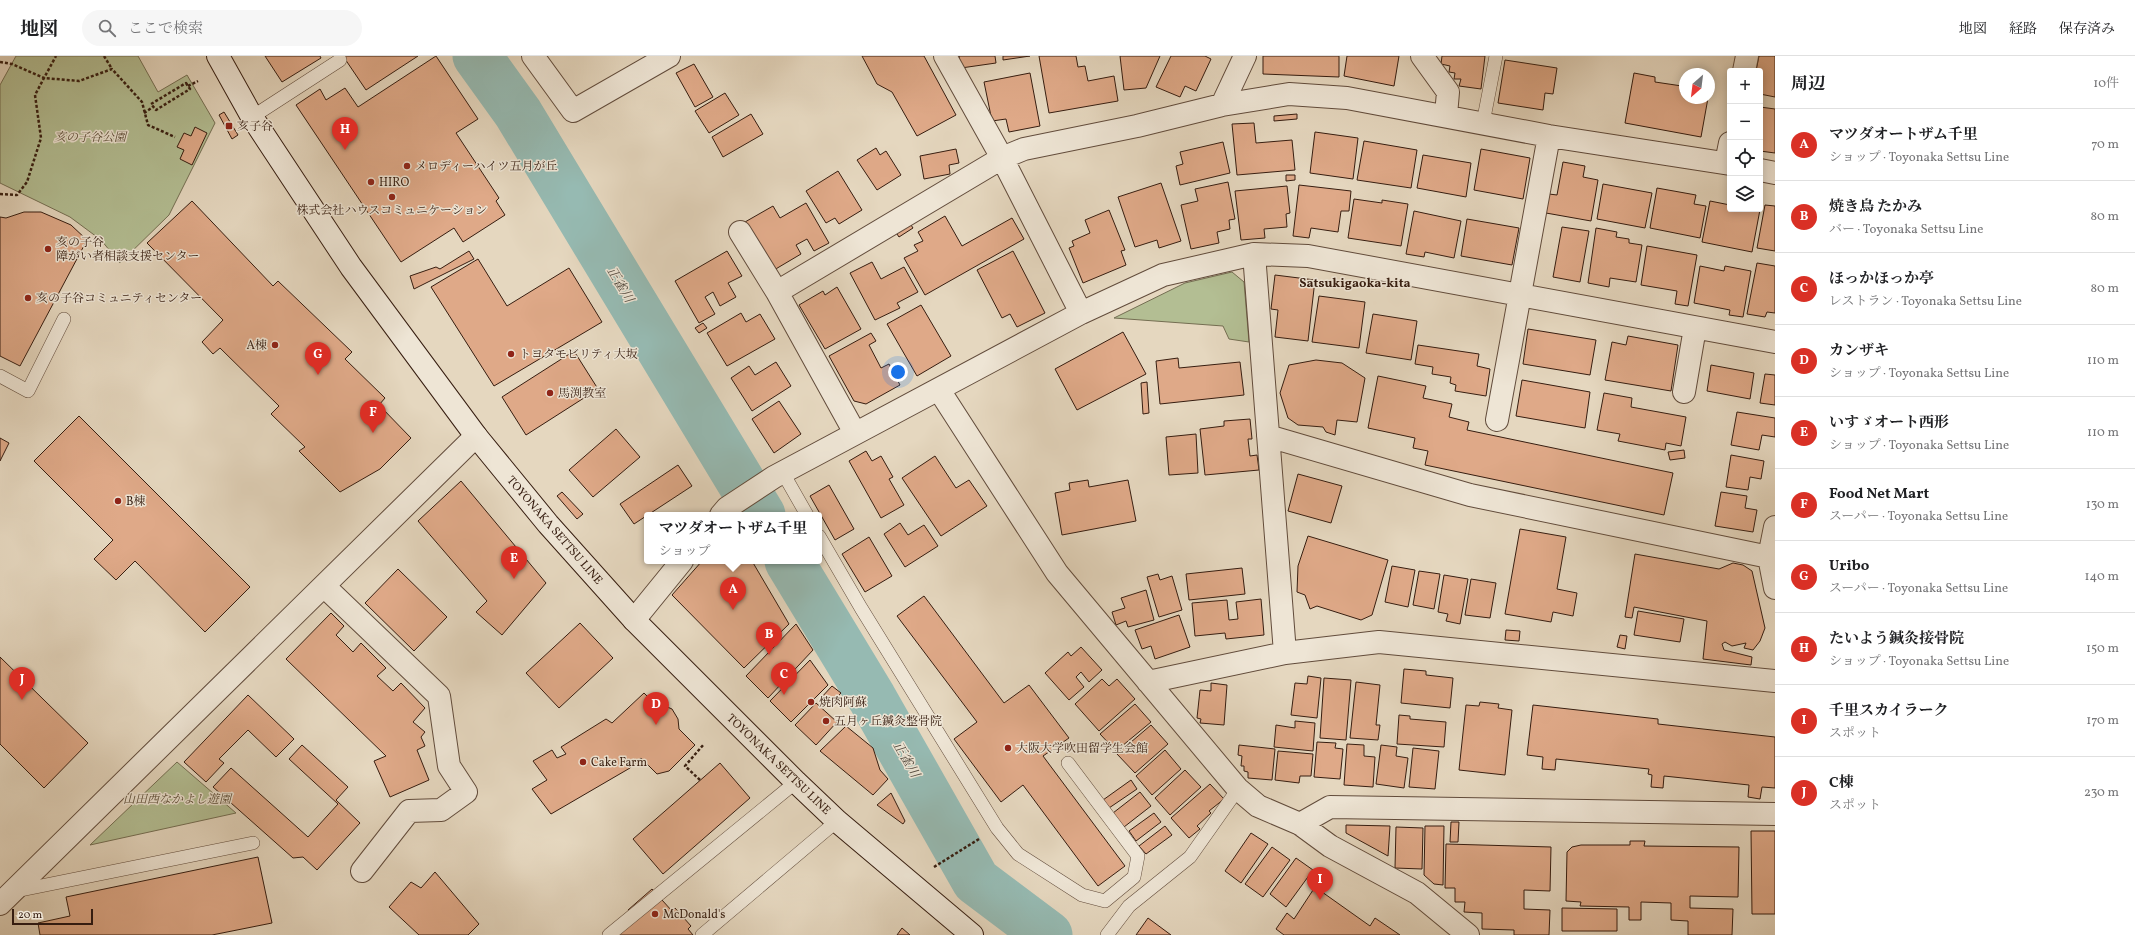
<!DOCTYPE html>
<html lang="ja">
<meta charset="utf-8">
<style>
body{margin:0;font-family:Vollkorn,"Noto Serif JP",serif;background:#f6f6f6;color:#202124}
.controls{position:absolute;right:12px;top:12px;display:grid;overflow:hidden;border-radius:4px;box-shadow:0 2px 10px #0003}
.controls button{width:36px;height:36px;display:grid;place-items:center;padding:0;border:0;border-bottom:1px solid #e0e0e0;background:#fff;color:#202124;font:20px sans-serif}
.compass{position:absolute;left:1679px;top:12px;width:36px;height:36px;border-radius:50%;background:#fff;box-shadow:0 2px 10px #0003;rotate:208deg}
.scale{position:absolute;left:12px;bottom:10px;width:81px;box-sizing:border-box;padding-left:4px;border:2px solid #361d10;border-top:0;font-size:11px;line-height:14px;white-space:nowrap;color:#361d10;-webkit-text-stroke:3px #eee5d5;paint-order:stroke}
.you{position:absolute;left:898px;top:316px;width:14px;height:14px;margin:-10px;border:3px solid #fff;border-radius:50%;background:#1a73e8;box-shadow:0 0 0 6px #1a73e833}
.badge{display:grid;place-items:center;width:26px;height:26px;border-radius:50%;background:#d93025;color:#fff;font-size:13px;font-weight:700}
.pin{position:absolute;translate:-50% -33px;filter:drop-shadow(0 1px 2px #0008)}
.pin::after{content:'';position:absolute;top:21px;width:14px;height:12px;background:inherit;clip-path:polygon(0 0,100% 0,50% 100%)}
.popup{position:absolute;left:644px;top:456px;width:178px;height:52px;box-sizing:border-box;display:grid;place-content:center;border-radius:4px;background:#fff;filter:drop-shadow(0 1px 3px #0005);font-size:13px;white-space:nowrap;color:#757577}
.popup b{font-size:15px;color:#202124}
.popup::after{content:'';position:absolute;left:50%;top:100%;margin-left:-8px;border:8px solid transparent;border-top-color:#fff}
.list{margin:0;padding:0;list-style:none}
h2{display:flex;justify-content:space-between;align-items:center;height:52px;margin:0;padding:0 16px;font-size:17px}
h2 small{font-size:13px;font-weight:400;color:#757577}
.list li{display:grid;grid-template-columns:26px 1fr auto;gap:12px;align-items:center;box-sizing:border-box;height:72px;padding:0 16px;border-top:1px solid #e0e0e0}
.list b{display:block;font-size:15px;white-space:nowrap}
.list p{margin:0;font-size:13px;white-space:nowrap;color:#757577}
.list em{font-size:13px;font-style:normal;color:#757577}
.icon{flex:none;width:22px;height:22px;fill:none;stroke:currentColor;stroke-width:2;stroke-linecap:round;stroke-linejoin:round}
.map{position:relative;flex:none;width:1775px;height:879px;overflow:hidden}
header{display:flex;align-items:center;gap:24px;box-sizing:border-box;height:56px;padding:0 20px;background:#fff;border-bottom:1px solid #e0e0e0}
header strong{font-size:19px}
nav{display:flex;gap:22px;margin-inline-start:auto;font-size:14px}
.search{width:280px;height:36px;background:#f6f6f6;display:flex;align-items:center;gap:10px;box-sizing:border-box;padding:0 14px;border-radius:22px;color:#757577;font-size:15px}
main{display:flex}
aside{flex:1;background:#fff}
.map>svg:first-child{display:block}
.green{fill:#b3be93;stroke:#746e52}
.lines{fill:none;stroke-linecap:round;stroke-linejoin:round}
.river{stroke:#96bab2;stroke-width:49}
.building{fill:#dfa988;stroke:#361d10}
.service-casing{stroke:#624c3c;stroke-width:14}
.minor-casing{stroke:#624c3c;stroke-width:24}
.secondary-casing{stroke:#361d10;stroke-width:24}
.path{stroke:#361d10;stroke-width:2.5;stroke-dasharray:3 2;stroke-linecap:butt}
.service{stroke:#eee5d5;stroke-width:13}
.minor{stroke:#eee5d5;stroke-width:22}
.secondary{stroke:#eee5d5;stroke-width:22}
.poi-dot{fill:#8f2418;stroke:#eee5d5;stroke-width:1.5}
.labels{text-anchor:middle;stroke-width:3;stroke-linejoin:round;paint-order:stroke}
.poi-label{font-size:12px;fill:#361d10;stroke:#eee5d5;text-anchor:start}
.park-label{font-size:12px;font-style:italic;fill:#5c4d37;stroke:#eee5d5}
.street-label{font-size:12px;fill:#361d10;stroke:#eee5d5}
.neighbourhood-label{font-size:13px;font-weight:bold;fill:#361d10;stroke:#eee5d5}
.water-label{font-size:13px;font-style:italic;fill:#534c41;stroke:#eee5d5}
</style>
<header>
<strong>地図</strong>
<div class="search"><svg class="icon" aria-label="search" viewBox="0 0 24 24"><circle cx="10" cy="10" r="6"/><path d="M15 15l6 6"/></svg>ここで検索</div>
<nav><a>地図</a><a>経路</a><a>保存済み</a></nav>
</header>
<main>
<div class="map">
<svg width="1775" height="879" viewBox="0 0 1775 879">
<rect width="100%" height="100%" fill="#e5d7bf"/>
<filter id="stains"><feTurbulence type="fractalNoise" baseFrequency=".005" numOctaves="4"/><feColorMatrix values="0 0 0 0 .2 0 0 0 0 .09 0 0 0 0 .02 0 0 0 .5 -.17"/></filter>
<radialGradient id="worn" r=".72"><stop offset=".6" stop-color="#630" stop-opacity="0"/><stop offset="1" stop-color="#630" stop-opacity=".3"/></radialGradient>
<path class="green" d="M16,0H138L158,36L187,19L215,67L169,159L120,207L101,184L70,161L0,127V29Z
M1232,216L1244,226L1249,286L1229,283L1223,270L1114,262L1185,227Z
M177,706L236,757L90,789Z"/>
<g class="lines">
<path class="river" d="M477,0L518,57L761,459
M789,505L872,642L976,825L1048,879"/>
</g>
<path class="building" d="M265,0H320L321,2L282,26Z
M343,0H418L366,34Z
M436,0L478,63L456,77L499,142L496,145L505,159L463,186L454,172L401,206L296,49L320,33L326,44L345,32L358,51Z
M862,0H924L956,59L917,80L892,36L877,28Z
M959,0H995L996,7L961,12Z
M1003,0H1030L1003,4Z
M1039,0H1076L1078,11L1085,10L1088,25L1114,20L1118,45L1049,57Z
M1120,0H1160L1146,32L1124,34Z
M1171,0H1205L1211,3L1196,35L1185,30L1180,41L1156,31Z
M1263,0H1339V21L1263,18Z
M1347,0H1399L1394,30L1344,20Z
M1442,0H1485L1481,33L1459,30L1461,23H1454L1455,17L1449,16L1450,10L1441,8Z
M1759,0H1775V41L1760,38V15H1756Z
M1505,4L1557,12L1553,38L1545,37L1543,54L1498,47Z
M694,8L713,41L695,51L676,17Z
M1030,17L1040,70L1009,76L1006,63L992,65L984,26Z
M1634,17L1655,21V26L1682,30L1681,37H1685V42H1708L1701,81L1625,67Z
M725,37L739,59L709,77L695,55Z
M1760,51L1775,53V97L1760,95Z
M224,56L238,79L232,83L219,59Z
M751,58L763,78L723,101L712,81Z
M1297,58V63L1274,65V60Z
M1254,67L1256,87L1292,84L1295,114L1237,119L1232,68Z
M195,71L207,77L192,109L180,103L184,94L177,91L184,77L191,80Z
M1315,76L1358,82L1353,123L1310,117Z
M1364,85L1417,94L1411,132L1357,124Z
M1223,86L1230,117L1180,129L1176,110L1183,108L1180,96Z
M876,92L880,99L886,95L901,119L877,134L857,104Z
M956,93L959,107L949,109L950,118L924,123L920,100Z
M1481,93L1530,102L1523,143L1474,134Z
M1423,99L1471,107L1466,141L1417,132Z
M1563,106L1585,110L1583,121L1598,124L1591,165L1546,157L1549,138L1557,139Z
M838,115L862,154L839,168L835,162L826,167L806,135Z
M1286,119H1295V124L1286,125Z
M1228,126L1235,163L1229,164L1230,173L1217,176L1219,187L1191,193L1181,149L1198,145L1195,133Z
M1161,127L1181,185L1159,192L1157,184L1135,191L1118,141Z
M1603,128L1652,137L1645,172L1597,163Z
M1299,129L1351,135L1349,155H1341L1338,176L1311,172L1309,182L1293,180Z
M1287,130L1290,157L1286,158L1287,171L1264,173L1265,182L1241,184L1235,135Z
M1657,132L1696,139L1694,148L1706,150L1700,182L1650,172Z
M1354,143L1382,147V144L1408,148L1401,190L1348,182Z
M1760,143H1762L1752,196L1702,186L1710,145L1730,149V153H1760Z
M192,145L273,230L278,225L352,296L345,303L385,342L379,349L411,382L380,413L340,436L299,395L305,391L271,358L279,350L220,292L213,298L202,286L223,264L147,187Z
M806,147L829,187L814,195L807,183L796,189L801,198L774,214L745,166L773,150L780,162Z
M1765,149L1775,150V195L1757,192Z
M1109,154L1125,194L1121,195L1126,209L1083,227L1069,192L1074,190L1072,185L1090,177L1085,164Z
M1414,155L1461,165L1454,202L1425,196L1424,201L1406,198Z
M24,156H41L71,169L87,184L20,310L0,300V161L6,162Z
M945,160L962,190L1012,162L1024,183L925,239L904,202L918,195L914,189L923,185L918,176Z
M1467,163L1519,172L1512,209L1461,200Z
M909,166L913,172L899,181L895,175Z
M1562,171L1589,175L1580,226L1553,221Z
M1596,172L1617,176L1616,181L1629,183V187L1642,189L1636,226L1610,222L1609,231L1588,227Z
M1647,190L1697,199L1688,250L1675,248L1677,235L1641,229Z
M469,195L474,203L414,233L410,220L436,211L440,213Z
M727,195L742,220L728,227L736,241L720,250L713,236L705,241L715,258L699,267L675,225Z
M1013,195L1045,257L1017,271L1010,258L1002,262L977,214Z
M478,203L507,250L569,212L602,266L494,330L431,231Z
M872,206L881,223L904,211L918,236L897,247L900,252L875,264L850,217Z
M1757,207L1775,210V257L1767,256L1765,261L1747,258Z
M1700,210L1724,215L1725,210L1751,215L1743,261L1729,259L1730,254L1694,247Z
M1275,219L1315,224L1308,285L1275,281L1278,254L1271,253Z
M837,231L861,273L825,293L799,249L823,235L825,239Z
M1319,240L1365,246L1359,292L1312,286Z
M921,249L951,300L917,320L887,268Z
M741,257L746,266L760,258L775,283L727,310L707,277Z
M1373,258L1417,265L1411,304L1366,297Z
M703,267L707,272L699,277L695,272Z
M1528,273L1596,284L1590,319L1523,308Z
M1123,276L1146,318L1077,354L1055,313Z
M871,277L876,285L869,289L881,312L889,308L900,329L866,348L854,345L829,300Z
M1628,280L1678,289L1671,335L1605,324L1612,286L1626,289Z
M1418,289L1479,298L1477,310L1490,313L1486,340L1455,335L1456,329L1450,327L1451,321L1432,318L1433,311L1415,308Z
M574,295L598,333L526,379L502,341Z
M1178,302L1179,312L1240,306L1244,339L1160,348L1156,305Z
M1316,304L1342,307L1365,322L1357,366L1337,364L1335,379L1326,376L1323,371L1298,369L1288,362L1280,337L1289,309Z
M776,306L791,330L752,355L731,322L749,310L755,319Z
M1711,309L1754,317L1750,343L1707,335Z
M1765,318L1775,319V349L1760,347Z
M1378,320L1426,330L1423,342L1452,348L1449,361L1469,366L1467,374L1673,417L1664,459L1425,409L1428,395L1413,392L1415,382L1368,372Z
M1522,324L1590,336L1585,372L1516,360Z
M1147,326L1149,357L1143,358L1141,327Z
M1604,337L1632,342L1631,351L1686,361L1681,390L1666,387L1665,394L1618,385L1620,378L1597,374Z
M779,345L801,378L774,397L752,363Z
M1737,356L1775,362V381L1762,379L1759,394L1731,389Z
M79,360L250,531L205,576L135,505L116,524L94,503L113,484L34,405Z
M1250,363L1252,383H1248L1250,400L1257,399L1259,414L1205,419L1200,373L1224,370V365Z
M616,373L640,401L593,441L569,414Z
M1196,378L1198,417L1169,419L1166,381Z
M0,382L9,387L0,405Z
M1684,394L1685,402L1670,404L1668,396Z
M866,395L872,405L881,400L893,421L889,423L904,449L881,462L849,405Z
M1731,399L1764,405L1761,423L1750,421L1748,434L1726,431Z
M935,400L956,432L969,424L987,450L941,480L902,422Z
M678,409L692,430L634,468L620,448Z
M1298,418L1342,430L1331,467L1288,455Z
M1088,424L1089,431L1128,424L1136,465L1062,479L1055,437L1070,434L1069,427Z
M461,425L546,527L502,579L476,556L487,545L418,465Z
M829,429L854,473L835,484L810,440Z
M562,436L583,458L577,463L557,440Z
M1721,436L1747,440L1745,452L1757,454L1753,476L1715,470Z
M900,467L908,479L924,469L938,490L905,511L884,478Z
M1520,473L1566,481L1557,533L1577,537L1573,560L1553,556L1551,566L1505,558Z
M1308,480L1388,504L1372,559L1361,564L1317,550L1310,553L1305,539L1297,536L1298,510Z
M869,481L892,520L865,536L842,498Z
M1635,498L1719,513L1733,507L1743,509L1752,515L1765,572L1760,585L1753,594L1744,592L1746,587L1732,590L1725,586L1722,588L1724,594L1752,601L1751,609L1703,603L1707,565L1634,551L1632,562L1625,561Z
M702,505H752L789,568L744,612L672,539Z
M1392,510L1415,514L1408,551L1385,546Z
M1242,512L1245,538L1189,544L1186,518Z
M398,513L447,561L414,595L365,547Z
M1419,515L1440,518L1434,553L1413,549Z
M1158,518L1160,524L1172,520L1182,554L1159,561L1147,521Z
M1444,519L1468,523L1460,568L1446,565L1448,558L1438,556Z
M1471,523L1496,527L1490,562L1465,559Z
M1146,534L1154,564L1128,571L1126,565L1116,569L1112,556L1125,552L1121,542Z
M924,540L1004,647L1029,629L1069,682L1043,700L1125,810L1098,830L1023,729L1001,746L954,683L977,666L897,560Z
M1261,543L1264,579L1226,583L1225,577L1195,580L1192,547L1227,544L1229,564L1238,563L1236,546Z
M1638,555L1684,563L1680,586L1634,579Z
M331,557L344,570L336,579L353,596L361,587L386,612L377,620L393,635L401,627L425,652L413,666L425,676L421,681L425,690L417,694L429,724L390,741L374,705L386,700L286,603Z
M1179,559L1190,591L1155,603L1151,590L1142,593L1135,574Z
M580,567L613,602L559,652L526,617Z
M796,568L813,594L768,642L746,620Z
M1506,574L1520,575L1519,585L1505,584Z
M1620,579L1627,580L1625,593L1617,591Z
M1081,591L1102,614L1089,626L1081,616L1076,621L1084,631L1069,644L1045,617L1068,596L1071,600Z
M0,601L88,687L44,732L0,688Z
M810,604L828,629L791,666L770,645Z
M1404,613L1426,615V619L1453,622L1450,652L1401,647Z
M1308,620L1321,622L1317,662L1291,659L1295,627L1307,628Z
M1324,622L1351,624L1346,684L1320,682Z
M1102,623L1109,630L1117,623L1135,643L1099,675L1075,648Z
M1356,626L1380,629L1376,669H1380L1378,684L1350,682Z
M1211,627L1227,629L1224,669L1200,667L1201,663L1197,662L1200,634L1211,635Z
M832,630L841,637L829,650L820,643Z
M644,637L651,644L672,653L678,663L679,673L695,689L669,715L657,718L641,702L630,712L551,758L532,733L547,724L533,705L552,694L557,702L566,698L561,691L606,663L612,667Z
M248,639L294,683L276,701L248,674L219,703L224,707L206,726L184,706Z
M1480,646L1499,648L1498,652L1512,654L1505,719L1459,714L1466,649L1479,650Z
M816,647L837,666L816,689L795,669Z
M1135,648L1151,666L1116,695L1100,678Z
M1533,649L1658,663V668L1775,681V732L1762,731L1760,743L1748,741L1749,729L1664,720L1663,732L1651,731L1652,719L1648,718L1649,713L1556,703L1555,714L1542,713L1543,701L1527,699Z
M1399,659L1410,660V663L1446,666L1444,691L1397,688Z
M1295,665L1315,667L1313,695L1274,691L1276,669L1295,672Z
M1151,669L1168,688L1135,717L1117,698Z
M846,670L873,692L880,714L888,723L873,739L820,695Z
M1317,686L1336,687L1335,692L1343,693L1340,723L1314,721Z
M1347,688L1364,689V700L1375,701L1373,731L1344,729Z
M302,689L348,731L336,744L360,767L317,814L303,801L293,802L213,731L231,712L308,781L338,748L289,703Z
M1239,689L1275,693L1272,724L1248,722V716L1244,715V710H1241L1242,700L1238,699Z
M1381,689L1397,691L1396,700L1408,702L1404,732L1376,728Z
M1413,692L1439,695L1435,733L1409,731Z
M1165,694L1181,713L1152,739L1136,720Z
M1278,695L1313,698L1311,720H1300L1299,727L1275,724Z
M720,707L750,742L663,818L633,783Z
M1185,714L1201,731L1170,759L1155,742Z
M1131,724L1137,733L1109,752L1103,744Z
M1210,728L1224,743L1209,755L1211,757L1197,770L1200,773L1189,782L1171,762Z
M1140,736L1151,750L1124,771L1113,757Z
M891,737L905,765L903,768L877,749Z
M1154,757L1161,766L1136,785L1129,775Z
M1451,766H1459L1458,786H1450Z
M1346,769L1390,770L1388,800L1346,777Z
M1165,770L1172,779L1146,798L1139,790Z
M1425,770H1444L1443,829L1434,828L1424,819Z
M1396,771L1423,772L1422,813L1395,812Z
M1751,775H1775V858H1752Z
M1251,777L1268,788L1241,827L1225,815Z
M1630,785H1645L1644,790L1739,791L1738,841L1690,840V852L1733,853L1732,879H1688V865L1671,864V847L1641,846V864H1629V851L1580,850L1581,846L1566,845L1567,796L1572,791L1581,789H1630Z
M1446,788L1551,791L1550,835L1524,834V853L1550,854L1549,879H1514V874L1482,873V857L1464,856L1465,846H1455V832H1445Z
M1272,791L1290,804L1263,841L1245,828Z
M258,801L272,867L212,879H40L38,867L70,860L66,841Z
M1296,802L1313,814L1286,851L1270,838Z
M435,816L479,868L468,879H419L389,851L411,826L421,832Z
M1315,831L1370,870L1375,862L1400,879H1284L1276,873L1287,857L1294,863Z
M652,833L672,855L675,852L691,870L688,873L693,879H618L636,864L628,854Z
M1562,852L1617,853V875H1562Z
M1148,862L1171,879H1136Z
M902,872L910,879H897Z"/>
<g class="lines">
<defs>
<path id="service" d="M252,61L340,4
M1483,67L1496,0
M0,320L28,335L64,263
M783,417L807,459
M819,480L861,552L997,772L1018,798L1082,839L1105,845L1134,821L1138,800L1068,707
M16,835L253,787
M609,879L796,726
M702,879L837,765
M1107,879L1129,850L1190,801L1238,733"/>
<path id="minor" d="M533,0L573,55L669,0
M945,0L1002,102L1081,257
M1422,0L1448,36L1446,59
M1744,15L1747,0
M1222,49L1245,0
M1726,107L1730,87
M1760,114L1775,117
M740,176L777,236
M1254,198L1285,597
M939,334L1057,517L1238,733L1258,750L1300,768L1330,790L1417,837L1468,879
M1684,336L1695,272
M1497,364L1549,80
M855,377L777,236L1002,102L1024,93L1137,70L1222,49L1289,38L1347,42L1549,80L1730,108
M1268,380L1470,439L1769,501
M721,459L727,452L774,421L1081,257L1163,219L1254,198L1308,200L1775,286
M1775,471L1769,501L1775,532
M324,530L439,640L449,710L466,736L441,754L409,755L362,815
M634,564L682,505
M1148,626L1285,597L1379,586L1775,625
M1300,768L1330,751L1775,758
M0,848L476,380"/>
<path id="secondary" d="M218,0L252,61L351,211L476,380L548,468L634,564L796,726L837,765L972,879"/>
</defs>
<use href="#service" class="service-casing"/>
<use href="#minor" class="minor-casing"/>
<use href="#secondary" class="secondary-casing"/>
<path class="path" d="M104,0L112,13
M0,6L12,8L44,22L56,0
M186,27L190,33L156,54L151,48Z
M188,30L198,25
M144,57L153,51
M0,138L17,139L27,126L41,82L35,39L44,22L79,25L112,13L142,46L148,69L175,81
M700,724L685,710L704,688
M934,811L979,783"/>
<use href="#service" class="service"/>
<use href="#minor" class="minor"/>
<use href="#secondary" class="secondary"/>
</g>
<g class="poi-dot">
<rect x="225" y="66" width="8" height="8" rx="2"/>
<circle cx="407" cy="110" r="4"/>
<circle cx="371" cy="126" r="4"/>
<circle cx="392" cy="141" r="4"/>
<circle cx="48" cy="193" r="4"/>
<circle cx="28" cy="242" r="4"/>
<circle cx="275" cy="289" r="4"/>
<circle cx="511" cy="298" r="4"/>
<circle cx="550" cy="337" r="4"/>
<circle cx="118" cy="445" r="4"/>
<circle cx="811" cy="646" r="4"/>
<circle cx="826" cy="665" r="4"/>
<circle cx="1008" cy="692" r="4"/>
<circle cx="583" cy="706" r="4"/>
<circle cx="655" cy="858" r="4"/>
</g>
<g class="labels">
<g class="poi-label">
<text x="237" y="74">亥子谷</text>
<text x="415" y="114">メロディーハイツ五月が丘</text>
<text x="379" y="130">HIRO</text>
<text x="392" y="158" text-anchor="middle">株式会社ハウスコミュニケーション</text>
<text x="56" y="190">亥の子谷<tspan x="56" dy="14">障がい者相談支援センター</tspan></text>
<text x="36" y="246">亥の子谷コミュニティセンター</text>
<text x="267" y="293" text-anchor="end">A棟</text>
<text x="519" y="302">トヨタモビリティ大坂</text>
<text x="558" y="341">馬渕教室</text>
<text x="126" y="449">B棟</text>
<text x="819" y="650">焼肉阿蘇</text>
<text x="834" y="669">五月ヶ丘鍼灸整骨院</text>
<text x="1016" y="696">大阪大学吹田留学生会館</text>
<text x="591" y="710">Cake Farm</text>
<text x="663" y="862">McDonald's</text>
</g>
<g class="park-label">
<text x="90" y="85">亥の子谷公園</text>
<text x="177" y="747">山田西なかよし遊園</text>
</g>
<g class="street-label">
<text transform="translate(555 474) rotate(49)" y="4">TOYONAKA SETTSU LINE</text>
<text transform="translate(779 708) rotate(44)" y="4">TOYONAKA SETTSU LINE</text>
</g>
<g class="neighbourhood-label">
<text x="1355" y="231">Satsukigaoka-kita</text>
</g>
<g class="water-label">
<text transform="translate(621 228) rotate(59)" y="5">正雀川</text>
<text transform="translate(907 703) rotate(60)" y="5">正雀川</text>
</g>
</g>
<rect width="100%" height="100%" filter="url(#stains)"/>
<rect width="100%" height="100%" fill="url(#worn)"/>
</svg>
<div class="controls">
<button>+</button>
<button>−</button>
<button><svg class="icon" aria-label="locate" viewBox="0 0 24 24"><circle cx="12" cy="12" r="6"/><path d="M12 2v4M12 18v4M2 12h4M18 12h4"/></svg></button>
<button><svg class="icon" aria-label="layers" viewBox="0 0 24 24"><path d="M12 4l9 5-9 5-9-5zM3 14l9 5 9-5"/></svg></button>
</div>
<svg class="compass" viewBox="-18 -18 36 36"><path d="M0-13l5 13h-10z" fill="#e53935"/><path d="M0 13l5-13h-10z" fill="#757577"/></svg>
<div class="scale">20 m</div>
<div class="you"></div>
<div class="pin badge" style="left:733px;top:554px">A</div>
<div class="popup"><b>マツダオートザム千里</b>ショップ</div>
<div class="pin badge" style="left:769px;top:599px">B</div>
<div class="pin badge" style="left:784px;top:639px">C</div>
<div class="pin badge" style="left:656px;top:669px">D</div>
<div class="pin badge" style="left:514px;top:523px">E</div>
<div class="pin badge" style="left:373px;top:377px">F</div>
<div class="pin badge" style="left:318px;top:319px">G</div>
<div class="pin badge" style="left:345px;top:94px">H</div>
<div class="pin badge" style="left:1320px;top:844px">I</div>
<div class="pin badge" style="left:22px;top:644px">J</div>
</div>
<aside>
<h2>周辺<small>10件</small></h2>
<ul class="list">
<li><span class="badge">A</span><div><b>マツダオートザム千里</b><p>ショップ · Toyonaka Settsu Line</p></div><em>70 m</em></li>
<li><span class="badge">B</span><div><b>焼き鳥 たかみ</b><p>バー · Toyonaka Settsu Line</p></div><em>80 m</em></li>
<li><span class="badge">C</span><div><b>ほっかほっか亭</b><p>レストラン · Toyonaka Settsu Line</p></div><em>80 m</em></li>
<li><span class="badge">D</span><div><b>カンザキ</b><p>ショップ · Toyonaka Settsu Line</p></div><em>110 m</em></li>
<li><span class="badge">E</span><div><b>いすゞオート西形</b><p>ショップ · Toyonaka Settsu Line</p></div><em>110 m</em></li>
<li><span class="badge">F</span><div><b>Food Net Mart</b><p>スーパー · Toyonaka Settsu Line</p></div><em>130 m</em></li>
<li><span class="badge">G</span><div><b>Uribo</b><p>スーパー · Toyonaka Settsu Line</p></div><em>140 m</em></li>
<li><span class="badge">H</span><div><b>たいよう鍼灸接骨院</b><p>ショップ · Toyonaka Settsu Line</p></div><em>150 m</em></li>
<li><span class="badge">I</span><div><b>千里スカイラーク</b><p>スポット</p></div><em>170 m</em></li>
<li><span class="badge">J</span><div><b>C棟</b><p>スポット</p></div><em>230 m</em></li>
</ul>
</aside>
</main>
